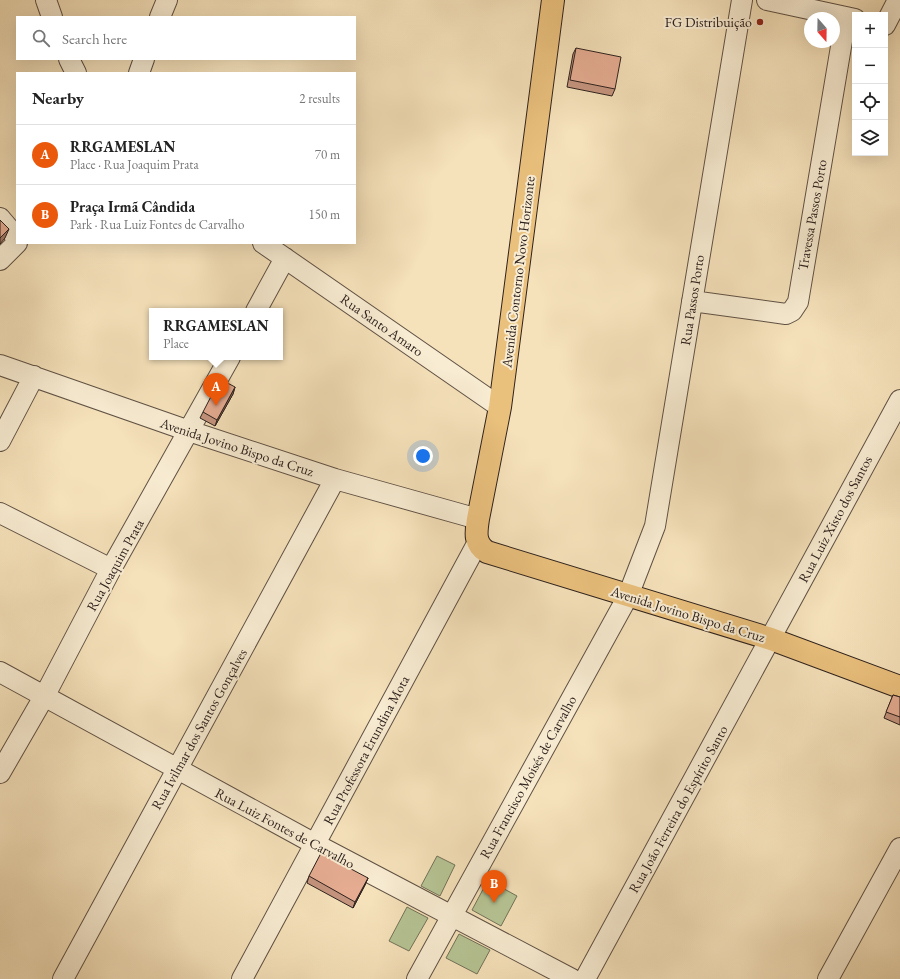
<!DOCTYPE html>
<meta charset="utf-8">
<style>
body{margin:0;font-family:"EB Garamond",serif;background:#f2f2f2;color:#222}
.controls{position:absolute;right:12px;top:12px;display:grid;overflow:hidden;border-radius:0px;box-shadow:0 4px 16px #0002}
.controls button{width:36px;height:36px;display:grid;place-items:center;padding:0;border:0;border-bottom:1px solid #e0e0e0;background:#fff;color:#222;font:20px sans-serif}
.compass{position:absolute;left:804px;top:12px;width:36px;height:36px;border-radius:50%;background:#fff;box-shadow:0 4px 16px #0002;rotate:160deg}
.you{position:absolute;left:423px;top:456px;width:14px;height:14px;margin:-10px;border:3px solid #fff;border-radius:50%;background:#1a73e8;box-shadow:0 0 0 6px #1a73e833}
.badge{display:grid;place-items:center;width:26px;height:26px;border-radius:50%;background:#ea580c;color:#fff;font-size:13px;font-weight:700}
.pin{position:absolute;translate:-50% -33px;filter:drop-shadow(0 1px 2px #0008)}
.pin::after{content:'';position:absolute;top:21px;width:14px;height:12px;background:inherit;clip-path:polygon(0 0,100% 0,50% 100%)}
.popup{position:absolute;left:149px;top:308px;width:134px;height:52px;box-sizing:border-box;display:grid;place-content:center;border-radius:0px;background:#fff;filter:drop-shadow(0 1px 3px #0005);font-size:13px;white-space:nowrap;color:#767676}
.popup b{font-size:15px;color:#222}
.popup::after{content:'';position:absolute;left:50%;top:100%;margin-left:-8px;border:8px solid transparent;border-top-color:#fff}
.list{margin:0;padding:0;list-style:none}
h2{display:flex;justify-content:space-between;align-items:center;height:52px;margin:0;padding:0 16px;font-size:17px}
h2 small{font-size:13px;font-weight:400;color:#767676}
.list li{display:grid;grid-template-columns:26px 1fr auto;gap:12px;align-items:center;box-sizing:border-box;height:60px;padding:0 16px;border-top:1px solid #e0e0e0}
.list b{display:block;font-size:15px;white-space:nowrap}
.list p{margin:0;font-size:13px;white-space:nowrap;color:#767676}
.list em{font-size:13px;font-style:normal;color:#767676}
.icon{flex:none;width:22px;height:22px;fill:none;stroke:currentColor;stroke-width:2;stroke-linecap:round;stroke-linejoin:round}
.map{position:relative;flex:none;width:900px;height:979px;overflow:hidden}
.search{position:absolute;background:#fff;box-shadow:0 4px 16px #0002;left:16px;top:16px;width:340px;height:44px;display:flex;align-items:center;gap:10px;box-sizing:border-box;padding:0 14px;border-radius:0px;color:#767676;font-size:15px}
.panel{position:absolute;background:#fff;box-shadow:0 4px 16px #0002;left:16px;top:72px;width:340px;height:172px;border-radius:0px}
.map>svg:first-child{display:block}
.green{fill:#b6c494;stroke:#727258}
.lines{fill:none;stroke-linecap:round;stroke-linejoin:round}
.minor-casing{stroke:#5f5144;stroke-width:22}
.major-casing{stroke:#2d211d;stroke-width:24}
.minor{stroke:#f8ecd2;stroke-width:20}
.major{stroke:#eac07d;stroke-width:22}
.wall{fill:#c5947e;stroke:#2d211d}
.shaded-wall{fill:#a07866;stroke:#2d211d}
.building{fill:#e5ac92;stroke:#2d211d}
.poi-dot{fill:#8f2418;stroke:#f8ecd2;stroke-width:1.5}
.labels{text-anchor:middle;stroke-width:4;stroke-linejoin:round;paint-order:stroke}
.poi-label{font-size:14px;fill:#2d211d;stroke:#f8ecd2;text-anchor:end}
.street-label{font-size:14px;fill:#2d211d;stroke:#f8ecd2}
</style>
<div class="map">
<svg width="900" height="979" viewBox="0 0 900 979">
<rect width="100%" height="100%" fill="#f5e1ba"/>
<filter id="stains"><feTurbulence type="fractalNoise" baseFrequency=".005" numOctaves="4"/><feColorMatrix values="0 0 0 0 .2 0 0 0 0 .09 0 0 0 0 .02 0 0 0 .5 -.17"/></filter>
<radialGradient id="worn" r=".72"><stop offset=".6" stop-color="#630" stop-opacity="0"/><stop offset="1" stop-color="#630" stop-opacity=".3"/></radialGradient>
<path class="green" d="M437,856L455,865L440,896L421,886Z
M488,880L517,896L501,926L472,910Z
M407,907L428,918L409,951L389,941Z
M459,934L490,950L477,974L446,958Z"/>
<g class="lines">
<defs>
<path id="minor" d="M46,0L52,17
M767,0L855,19
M160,17L167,0
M885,25L898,0
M69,59L76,73
M139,73L144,59
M0,218L17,238
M263,243L500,407
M0,260L17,243
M692,301L786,314L792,311L798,302L846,17
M256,311L285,258
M0,365L189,431L335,479L478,519
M0,441L34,376
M0,513L111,569
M0,672L315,844L572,979
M0,773L45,695L111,569L230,357
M63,979L335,479
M242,979L478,542
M417,979L628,596L655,526L742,0
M585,979L900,400
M828,979L900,848"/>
<path id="major" d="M553,0L500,407L478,519C476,532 474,544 487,552L771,639L900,687"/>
</defs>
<use href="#minor" class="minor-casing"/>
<use href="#major" class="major-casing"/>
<use href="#minor" class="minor"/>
<use href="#major" class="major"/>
</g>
<path class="wall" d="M576,48L615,89L612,96L567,87L573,54Z
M235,387L233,394L215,426L200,418L203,412Z
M893,695L900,697V725L884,718Z
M309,876L368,878L365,885L353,908L307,883Z"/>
<path class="shaded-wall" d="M9,229L5,238L0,244V238Z
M235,387L233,394L215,426L217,420Z
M368,878L365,885L353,908L355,902Z"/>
<path class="building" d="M576,48L621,57L615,89L570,80Z
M0,220L9,229L0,238Z
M220,379L235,387L217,420L203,412Z
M893,695L900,697V717L886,712Z
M321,853L368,878L355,902L309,876Z"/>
<circle class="poi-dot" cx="760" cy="22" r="4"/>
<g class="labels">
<g class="poi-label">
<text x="752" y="27">FG Distribuição</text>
</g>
<g class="street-label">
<text transform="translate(812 215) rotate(-80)" y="5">Travessa Passos Porto</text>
<text transform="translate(518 272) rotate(-83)" y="5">Avenida Contorno Novo Horizonte</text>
<text transform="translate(692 300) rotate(-81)" y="5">Rua Passos Porto</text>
<text transform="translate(382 325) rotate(35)" y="5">Rua Santo Amaro</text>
<text transform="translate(237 447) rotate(18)" y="5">Avenida Jovino Bispo da Cruz</text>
<text transform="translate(835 519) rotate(-62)" y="5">Rua Luiz Xisto dos Santos</text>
<text transform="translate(115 565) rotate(-61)" y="5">Rua Joaquim Prata</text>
<text transform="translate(688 614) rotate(17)" y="5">Avenida Jovino Bispo da Cruz</text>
<text transform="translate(199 729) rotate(-61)" y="5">Rua Ivilmar dos Santos Gonçalves</text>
<text transform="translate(366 750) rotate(-62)" y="5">Rua Professora Erundina Mota</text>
<text transform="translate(528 777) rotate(-61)" y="5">Rua Francisco Moisés de Carvalho</text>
<text transform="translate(678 809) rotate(-61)" y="5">Rua João Ferreira do Espírito Santo</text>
<text transform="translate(285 828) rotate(28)" y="5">Rua Luiz Fontes de Carvalho</text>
</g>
</g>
<rect width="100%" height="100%" filter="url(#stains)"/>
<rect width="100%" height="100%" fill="url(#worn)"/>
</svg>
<div class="controls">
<button>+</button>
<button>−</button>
<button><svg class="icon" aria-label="locate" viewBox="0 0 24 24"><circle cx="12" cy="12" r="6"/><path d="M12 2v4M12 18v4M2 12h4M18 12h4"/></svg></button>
<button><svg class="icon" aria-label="layers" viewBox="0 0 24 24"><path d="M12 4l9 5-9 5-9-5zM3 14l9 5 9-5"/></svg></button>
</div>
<svg class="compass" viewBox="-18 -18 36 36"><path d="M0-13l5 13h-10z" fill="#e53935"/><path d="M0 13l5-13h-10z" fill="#767676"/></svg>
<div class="you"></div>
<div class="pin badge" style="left:216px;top:406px">A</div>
<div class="popup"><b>RRGAMESLAN</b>Place</div>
<div class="pin badge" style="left:494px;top:903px">B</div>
<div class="search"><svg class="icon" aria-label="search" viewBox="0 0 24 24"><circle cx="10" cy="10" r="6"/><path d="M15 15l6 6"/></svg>Search here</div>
<section class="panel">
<h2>Nearby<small>2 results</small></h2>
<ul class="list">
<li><span class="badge">A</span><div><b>RRGAMESLAN</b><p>Place · Rua Joaquim Prata</p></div><em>70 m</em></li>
<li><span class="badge">B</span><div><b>Praça Irmã Cândida</b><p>Park · Rua Luiz Fontes de Carvalho</p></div><em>150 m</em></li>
</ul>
</section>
</div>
